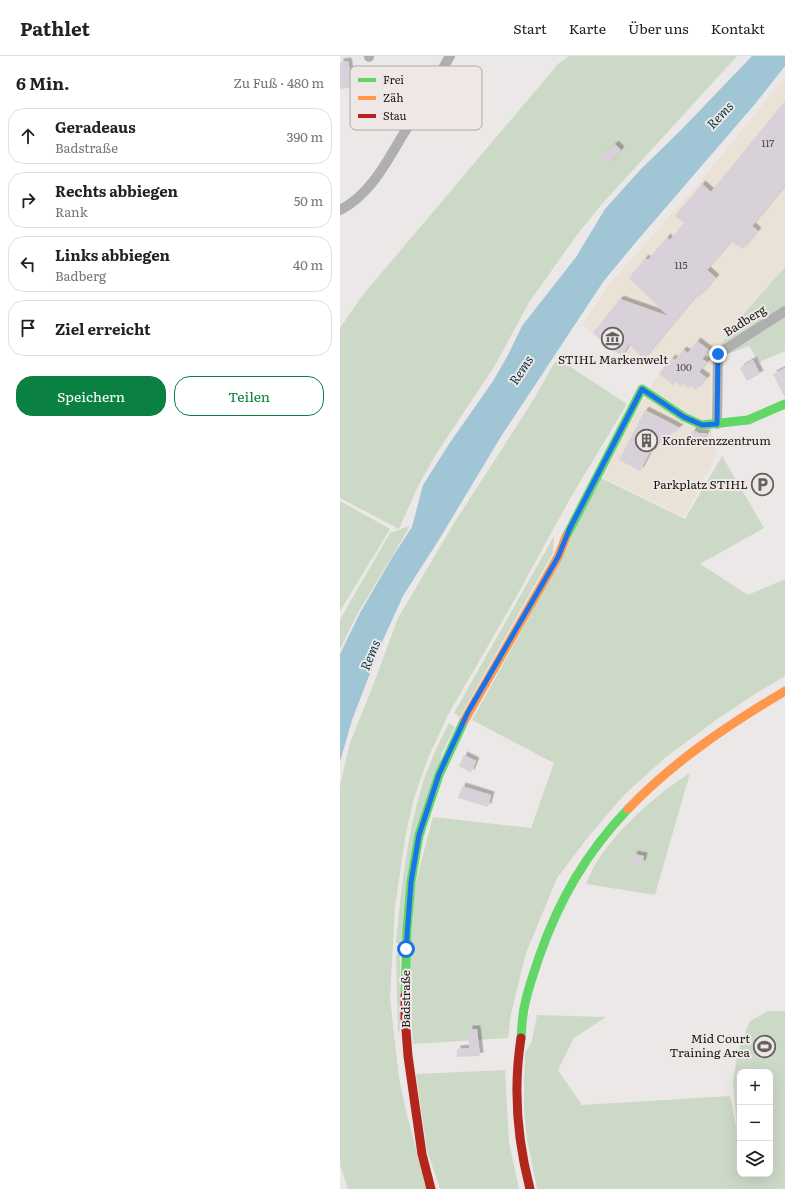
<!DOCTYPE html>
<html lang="de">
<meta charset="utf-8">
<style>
body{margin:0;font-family:Literata,serif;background:#f6f6f6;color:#222}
.controls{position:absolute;right:12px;bottom:12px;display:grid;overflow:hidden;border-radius:8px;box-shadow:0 4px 16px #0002}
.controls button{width:36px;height:36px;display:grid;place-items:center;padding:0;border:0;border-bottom:1px solid #e0e0e0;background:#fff;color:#222;font:20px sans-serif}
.stop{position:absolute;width:12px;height:12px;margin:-9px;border:3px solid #1a73e8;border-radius:50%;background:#fff}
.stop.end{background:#1a73e8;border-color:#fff;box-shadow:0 1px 4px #0008}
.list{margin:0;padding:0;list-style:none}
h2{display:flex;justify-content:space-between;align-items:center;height:52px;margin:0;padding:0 16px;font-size:17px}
h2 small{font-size:13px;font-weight:400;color:#767676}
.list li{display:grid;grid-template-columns:26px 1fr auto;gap:12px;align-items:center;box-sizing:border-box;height:56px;margin:0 8px 8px;padding:0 8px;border:1px solid #e0e0e0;border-radius:16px}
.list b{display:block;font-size:15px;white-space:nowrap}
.list p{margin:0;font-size:13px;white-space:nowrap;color:#767676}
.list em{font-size:13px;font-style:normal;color:#767676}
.actions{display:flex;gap:8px;padding:12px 16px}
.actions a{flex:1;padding:9px 0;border:1px solid #0b8043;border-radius:16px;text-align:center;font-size:14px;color:#0b8043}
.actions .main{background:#0b8043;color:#fff}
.icon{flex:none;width:22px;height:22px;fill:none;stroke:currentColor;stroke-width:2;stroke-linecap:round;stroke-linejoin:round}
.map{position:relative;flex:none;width:445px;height:1133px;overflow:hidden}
header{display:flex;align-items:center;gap:24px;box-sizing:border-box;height:56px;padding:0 20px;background:#fff;border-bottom:1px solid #e0e0e0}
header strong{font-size:19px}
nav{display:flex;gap:22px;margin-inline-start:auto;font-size:14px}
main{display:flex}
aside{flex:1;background:#fff}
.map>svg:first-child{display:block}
.industrial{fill:#ebe2d7}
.green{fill:#cdd9c7;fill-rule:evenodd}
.water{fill:#a0c6d6}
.building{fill:#d9d1d9;filter:url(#shadow)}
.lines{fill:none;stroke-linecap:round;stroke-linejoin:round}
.street{stroke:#b0afaf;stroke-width:10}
.fast{stroke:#63d668;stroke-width:9}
.slow{stroke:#ff974d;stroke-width:9}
.jam{stroke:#b3261e;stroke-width:9}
.route{stroke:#1a73e8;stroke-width:5}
.labels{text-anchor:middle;stroke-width:4;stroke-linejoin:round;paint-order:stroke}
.number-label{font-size:10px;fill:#494647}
.street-label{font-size:12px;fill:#191716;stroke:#eee7e5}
.poi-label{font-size:12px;fill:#191716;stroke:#eee7e5;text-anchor:end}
.water-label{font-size:13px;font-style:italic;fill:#043949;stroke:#eee7e5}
.key{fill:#eee7e5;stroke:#aea9a7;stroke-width:1}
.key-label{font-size:11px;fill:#191716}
</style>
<header>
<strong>Pathlet</strong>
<nav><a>Start</a><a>Karte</a><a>Über uns</a><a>Kontakt</a></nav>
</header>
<main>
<aside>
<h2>6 Min.<small>Zu Fuß · 480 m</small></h2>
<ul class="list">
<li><svg class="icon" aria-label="ahead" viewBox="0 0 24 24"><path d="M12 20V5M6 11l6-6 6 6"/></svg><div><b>Geradeaus</b><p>Badstraße</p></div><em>390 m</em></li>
<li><svg class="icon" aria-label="right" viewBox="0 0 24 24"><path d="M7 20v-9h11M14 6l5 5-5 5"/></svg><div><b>Rechts abbiegen</b><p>Rank</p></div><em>50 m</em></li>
<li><svg class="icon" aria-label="left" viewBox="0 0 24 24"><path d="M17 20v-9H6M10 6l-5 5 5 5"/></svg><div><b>Links abbiegen</b><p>Badberg</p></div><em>40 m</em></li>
<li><svg class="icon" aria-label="arrive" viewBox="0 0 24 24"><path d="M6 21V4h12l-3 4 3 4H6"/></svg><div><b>Ziel erreicht</b></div></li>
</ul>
<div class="actions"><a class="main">Speichern</a><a>Teilen</a></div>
</aside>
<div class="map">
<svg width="445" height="1133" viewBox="0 0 445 1133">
<defs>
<filter id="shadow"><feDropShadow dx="3.5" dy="-3.5" stdDeviation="0" flood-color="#0004"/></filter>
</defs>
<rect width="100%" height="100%" fill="#ece8e7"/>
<path class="industrial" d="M445,21V211L413,246L387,278L370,306L372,383L377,398L344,461L260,420L323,310L309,298L305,304L281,302L242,269L268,229L359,127Z"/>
<path class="green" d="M229,0H397L262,148L236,180L190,245L154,311L98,395L78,430L59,473L0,442V272L22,240L218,8Z
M445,211V295L419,306L409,290L382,300L377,294C397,264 421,238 445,211Z
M215,306L226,308L287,348L231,441L175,543L108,659L88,702L74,742L66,777L55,851L50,942L59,1022L67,1059L87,1133H8L0,1109V729L10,687L34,627L58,562L116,464L189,351Z
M382,400L424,472L360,508L408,539L445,523V620L415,638L376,664L326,701L284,739L249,780L217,822L186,897L171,958L168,982L73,988L69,911L74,833L93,761L191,772L214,707L132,664L222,502L259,421L345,463Z
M0,445L50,473L0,555Z
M70,470L18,557L0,593V564L18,532L50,477Z
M214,480L213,497L120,661L114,657Z
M109,667L115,671L102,697L61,888L56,887C61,833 67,778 83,726C90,706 99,686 109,667Z
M350,717L315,839L246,828C262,785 312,741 350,717Z
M56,898L60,899L61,971L58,977Z
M428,955H445V1133H197L187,1083L184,1055V1025L185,997L192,985L197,959L266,961L234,982L218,1014L242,1049L390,1040L397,1075L393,1025L398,995L410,965ZM400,1016H430V1118H400Z
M165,1014L169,1086L179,1133H100L87,1094L76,1018Z"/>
<path class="water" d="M412,0H445V10L415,48L296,186L263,226L162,379L100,482L63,540L43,584L12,664L0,706V598L20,557L53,500L72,471L83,429L109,388L153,325L168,299L182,270L236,201L265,153L301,113L341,74Z"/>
<path class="building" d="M8,5L13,31L0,33V6Z
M445,45V130L412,170L418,175L403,193L391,186L367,214L376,222L359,241L357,239L304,303L289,288L282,300L253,277L280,243L328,260L289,222L305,202L308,204L327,181L330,184L344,167L335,160L362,128L371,136Z
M275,88L281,94L268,108L261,102Z
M357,285L369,294L362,303L367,306L359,316L367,322L356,334L351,330L348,332L343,328L341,331L335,326L333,329L319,318L332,302L335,304L343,294L348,297Z
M413,304L420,318L407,325L400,312Z
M445,312V340H444L433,318Z
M305,354L340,372L329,380L326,379L320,389L317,387L312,397L310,396L300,415L279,404Z
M353,374L359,377H367L361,387L349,382Z
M124,699L136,705L131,717L119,710Z
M122,730L151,739L148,751L118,742Z
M294,798L304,800L302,808L292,806Z
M129,973H137L140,1000L117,1001V993L129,992Z"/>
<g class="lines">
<path class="street" d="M29,0V1
M0,154C31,138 47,105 64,77C80,52 95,26 110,0
M377,368L378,298L445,255"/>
<path class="fast" d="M226,481L302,333L344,361L362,369L408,364L445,348
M65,940L67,874L71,826L79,779L99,719L124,665
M181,982C182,970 182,959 185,948C188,932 194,917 199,901C219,844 246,797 288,753"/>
<path class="slow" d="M124,665L218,501L226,481
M288,753C334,705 388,669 445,635"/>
<path class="jam" d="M65,940V961L68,1000L82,1098L91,1133
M181,982C173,1033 177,1083 190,1133"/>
</g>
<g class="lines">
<path class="route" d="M66,893L71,826L79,779L99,718L128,656L218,501L230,472L302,333L344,361L362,369L377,368L378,298"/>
</g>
<defs>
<symbol id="museum-ring" viewBox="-11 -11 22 22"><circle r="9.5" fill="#eee7e5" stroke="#63605f" stroke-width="1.5"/><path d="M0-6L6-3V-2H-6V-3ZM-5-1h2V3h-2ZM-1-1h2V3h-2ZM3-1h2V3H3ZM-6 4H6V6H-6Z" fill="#63605f"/></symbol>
<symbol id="building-ring" viewBox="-11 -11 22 22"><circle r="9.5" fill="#eee7e5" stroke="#63605f" stroke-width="1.5"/><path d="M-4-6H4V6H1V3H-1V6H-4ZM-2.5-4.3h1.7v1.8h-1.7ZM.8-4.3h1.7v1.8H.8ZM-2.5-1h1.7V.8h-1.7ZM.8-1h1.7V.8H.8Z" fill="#63605f"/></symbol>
<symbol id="parking-ring" viewBox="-11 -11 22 22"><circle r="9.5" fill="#eee7e5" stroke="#63605f" stroke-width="1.5"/><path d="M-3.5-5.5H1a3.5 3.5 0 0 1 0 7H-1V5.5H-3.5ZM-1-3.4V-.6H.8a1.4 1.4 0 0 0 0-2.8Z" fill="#63605f"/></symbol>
<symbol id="stadium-ring" viewBox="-11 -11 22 22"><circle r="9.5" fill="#eee7e5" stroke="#63605f" stroke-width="1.5"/><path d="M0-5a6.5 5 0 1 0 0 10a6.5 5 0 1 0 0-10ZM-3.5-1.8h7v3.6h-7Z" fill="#63605f"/></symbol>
</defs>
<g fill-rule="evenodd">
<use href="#museum-ring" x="260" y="270" width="25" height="25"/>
<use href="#building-ring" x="294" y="372" width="25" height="25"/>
<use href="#parking-ring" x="410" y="416" width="25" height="25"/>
<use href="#stadium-ring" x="412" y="978" width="25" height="25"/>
</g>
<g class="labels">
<g class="number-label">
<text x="428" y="91">117</text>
<text x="341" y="213">115</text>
<text x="344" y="315">100</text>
</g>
<g class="street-label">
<text transform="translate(405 265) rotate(-32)" y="4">Badberg</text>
<text transform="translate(66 943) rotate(-90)" y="4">Badstraße</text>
</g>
<g class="poi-label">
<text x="273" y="308" text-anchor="middle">STIHL Markenwelt</text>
<text x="322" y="389" text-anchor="start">Konferenzzentrum</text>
<text x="408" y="433">Parkplatz STIHL</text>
<text x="410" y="987">Mid Court<tspan x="410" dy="14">Training Area</tspan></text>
</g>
<g class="water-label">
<text transform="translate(380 59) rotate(-47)" y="5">Rems</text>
<text transform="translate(181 314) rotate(-57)" y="5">Rems</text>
<text transform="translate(30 599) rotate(-68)" y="5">Rems</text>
</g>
</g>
<rect x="10" y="10" width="132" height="64" rx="6" class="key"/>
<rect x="18" y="22" width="18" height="4" fill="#63d668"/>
<rect x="18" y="40" width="18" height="4" fill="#ff974d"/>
<rect x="18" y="58" width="18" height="4" fill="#b3261e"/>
<g class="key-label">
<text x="43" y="28">Frei</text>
<text x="43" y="46">Zäh</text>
<text x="43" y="64">Stau</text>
</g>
</svg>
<div class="controls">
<button>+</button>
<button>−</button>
<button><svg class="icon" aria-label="layers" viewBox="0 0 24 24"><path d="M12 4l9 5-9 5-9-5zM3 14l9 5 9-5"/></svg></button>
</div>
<div class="stop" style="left:66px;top:893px"></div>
<div class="stop end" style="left:378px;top:298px"></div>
</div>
</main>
